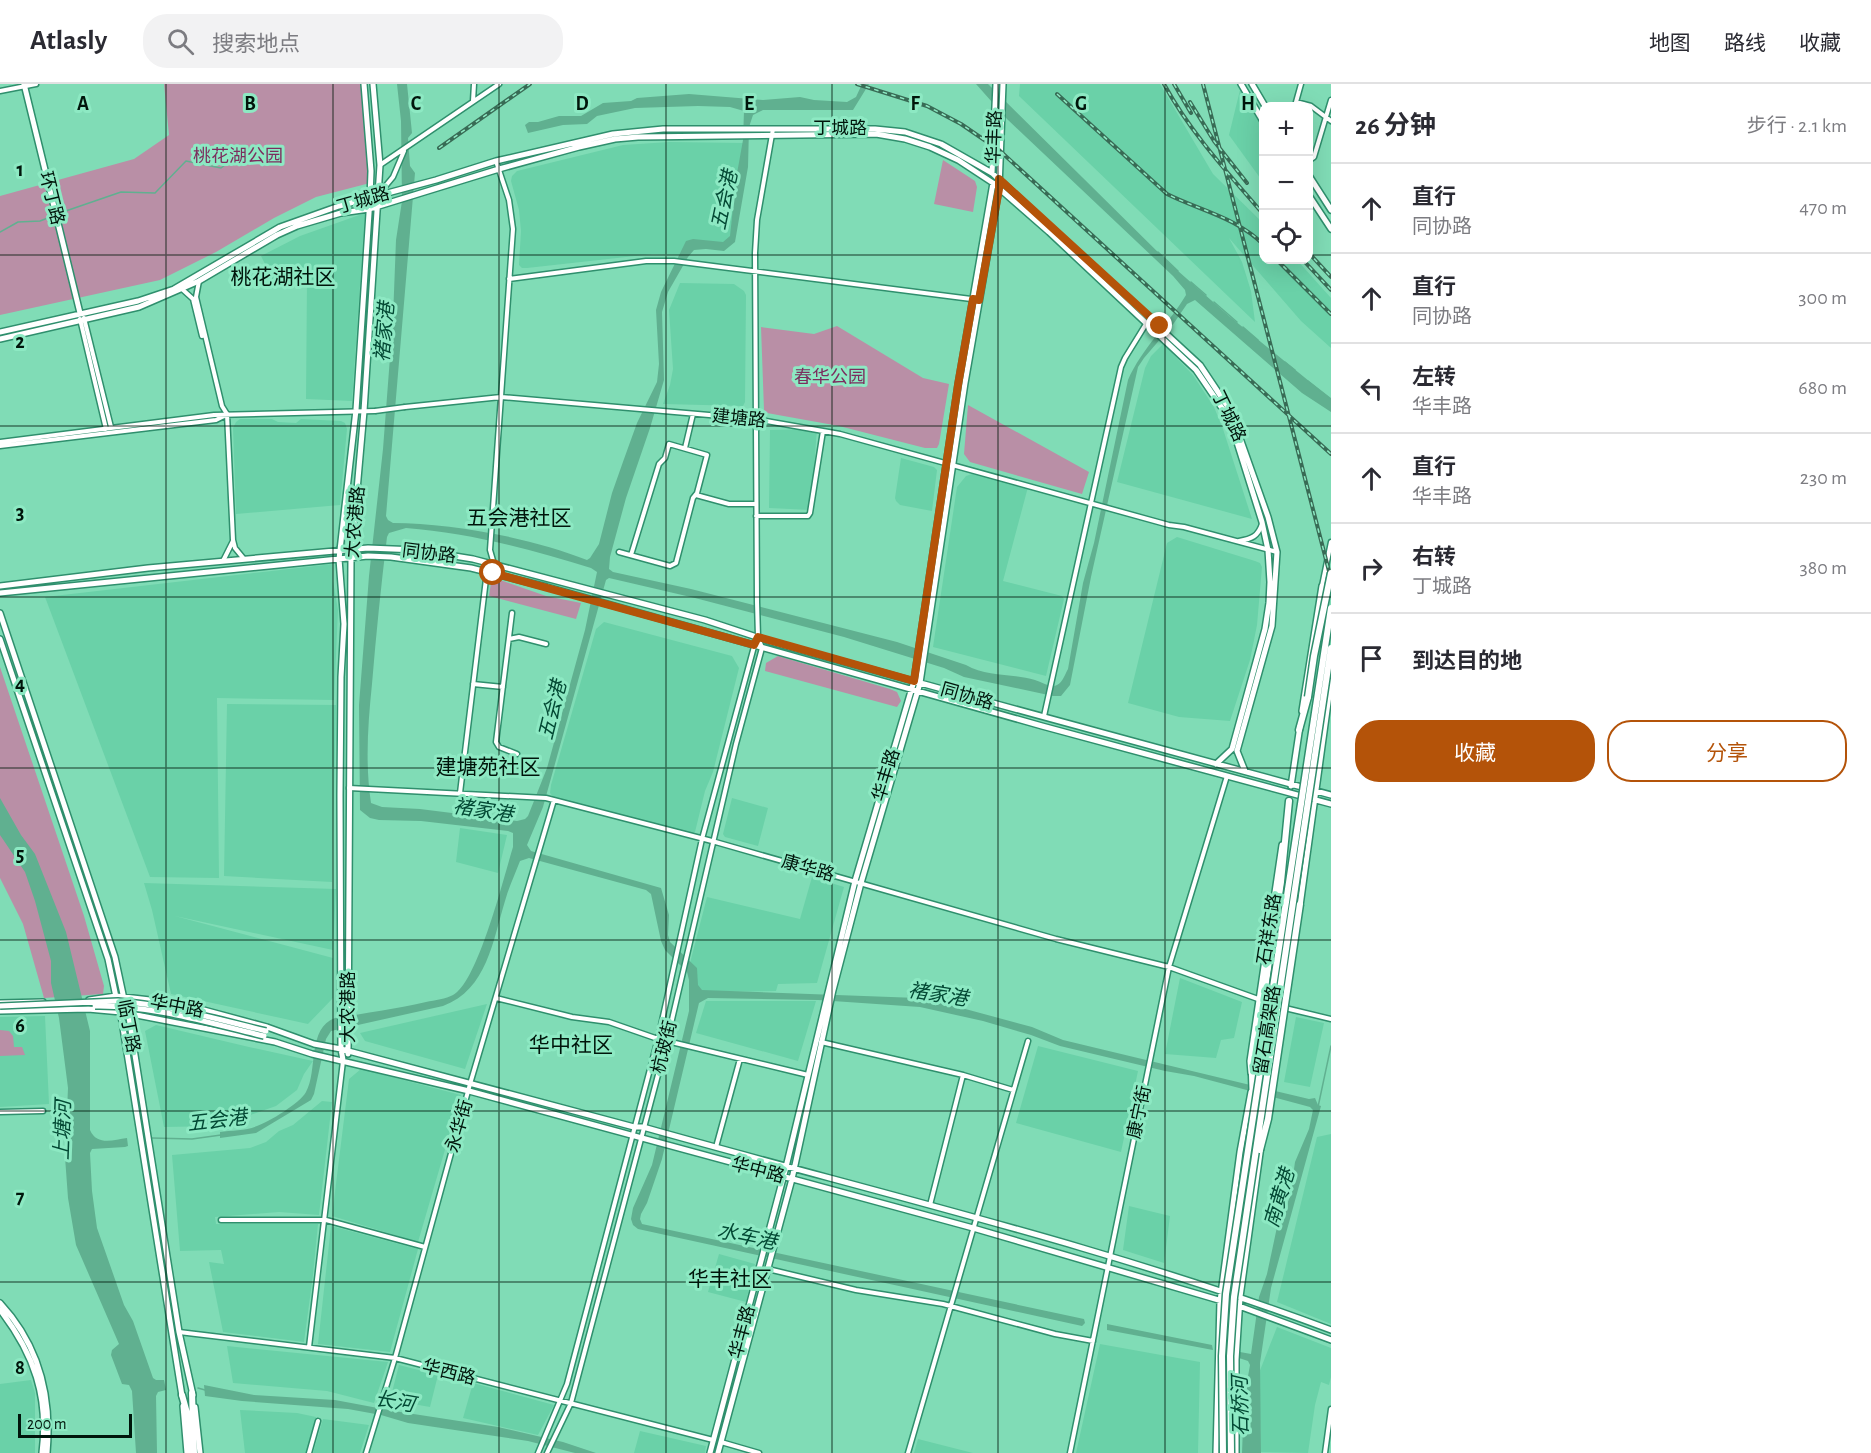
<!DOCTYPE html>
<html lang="zh">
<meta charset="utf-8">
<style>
body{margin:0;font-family:"Alegreya Sans","Noto Sans SC",sans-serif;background:#f2f2f3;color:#2b2b33}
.controls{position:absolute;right:18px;top:18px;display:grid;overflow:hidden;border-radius:12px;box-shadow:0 6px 24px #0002}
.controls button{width:54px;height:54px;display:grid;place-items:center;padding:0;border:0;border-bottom:2px solid #e1e1e2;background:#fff;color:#2b2b33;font:30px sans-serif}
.scale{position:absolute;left:18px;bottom:15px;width:114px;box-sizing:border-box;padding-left:6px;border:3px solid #00150b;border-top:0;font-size:16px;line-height:21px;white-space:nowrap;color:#00150b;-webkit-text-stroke:4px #8de9c3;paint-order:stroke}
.stop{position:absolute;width:18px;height:18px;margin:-14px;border:4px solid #b45309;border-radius:50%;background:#fff}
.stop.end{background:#b45309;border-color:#fff;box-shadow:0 2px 6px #0008}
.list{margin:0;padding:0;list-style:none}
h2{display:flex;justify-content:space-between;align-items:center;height:78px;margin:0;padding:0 24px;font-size:26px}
h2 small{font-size:20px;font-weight:400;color:#7c7c81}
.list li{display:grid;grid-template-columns:39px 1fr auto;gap:18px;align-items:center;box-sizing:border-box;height:90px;padding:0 24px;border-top:2px solid #e1e1e2}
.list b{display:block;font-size:22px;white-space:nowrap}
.list p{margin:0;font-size:20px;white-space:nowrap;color:#7c7c81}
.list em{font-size:20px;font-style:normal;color:#7c7c81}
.actions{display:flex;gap:12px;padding:18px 24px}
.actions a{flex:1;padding:14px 0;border:2px solid #b45309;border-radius:24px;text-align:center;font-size:21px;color:#b45309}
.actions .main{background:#b45309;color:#fff}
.icon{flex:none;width:33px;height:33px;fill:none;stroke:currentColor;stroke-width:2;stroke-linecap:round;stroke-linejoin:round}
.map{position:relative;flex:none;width:1331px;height:1369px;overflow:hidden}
header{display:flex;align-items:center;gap:36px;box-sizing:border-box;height:84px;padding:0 30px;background:#fff;border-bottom:2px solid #e1e1e2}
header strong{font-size:28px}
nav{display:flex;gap:33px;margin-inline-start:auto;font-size:21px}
.search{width:420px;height:54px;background:#f2f2f3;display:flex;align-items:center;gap:15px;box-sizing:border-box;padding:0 21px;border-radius:24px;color:#7c7c81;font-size:22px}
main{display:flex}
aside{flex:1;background:#fff}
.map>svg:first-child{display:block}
.built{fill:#6ad1a8}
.green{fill:#b98fa6}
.water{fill:#60b090;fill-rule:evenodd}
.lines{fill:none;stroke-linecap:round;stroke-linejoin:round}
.stream{stroke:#60b090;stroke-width:1.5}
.minor-casing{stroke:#2f8f6d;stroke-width:7}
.major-casing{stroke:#2f8f6d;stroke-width:8}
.highway-casing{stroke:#2f8f6d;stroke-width:9}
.minor{stroke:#fff;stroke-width:4}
.major{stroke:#fff;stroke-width:5}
.highway{stroke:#fff;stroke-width:6}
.rail-casing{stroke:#386b55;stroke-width:4}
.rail{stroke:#8de9c3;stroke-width:1.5;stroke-dasharray:4.5;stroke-linecap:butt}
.minor-bridge-casing{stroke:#2f8f6d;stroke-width:7;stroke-linecap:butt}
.major-bridge-casing{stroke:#2f8f6d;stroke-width:8;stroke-linecap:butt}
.highway-bridge-casing{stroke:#2f8f6d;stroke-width:9;stroke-linecap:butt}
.minor-bridge{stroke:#fff;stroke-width:4}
.major-bridge{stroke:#fff;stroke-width:5}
.highway-bridge{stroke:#fff;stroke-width:6}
.route{stroke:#b45309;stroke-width:8}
.grid{fill:none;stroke:#00150b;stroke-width:1.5;stroke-opacity:0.55}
.labels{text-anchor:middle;stroke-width:6;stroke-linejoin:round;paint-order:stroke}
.street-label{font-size:18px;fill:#00150b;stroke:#8de9c3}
.park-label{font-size:18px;fill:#7c2d5e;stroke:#8de9c3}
.water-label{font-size:20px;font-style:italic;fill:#034934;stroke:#8de9c3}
.quarter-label{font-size:21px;fill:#00150b;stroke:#8de9c3}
.grid-label{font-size:20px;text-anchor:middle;font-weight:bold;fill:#00150b;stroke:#8de9c3;stroke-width:6;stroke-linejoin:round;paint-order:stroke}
</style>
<header>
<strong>Atlasly</strong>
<div class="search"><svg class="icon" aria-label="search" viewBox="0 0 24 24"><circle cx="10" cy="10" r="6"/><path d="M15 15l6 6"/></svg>搜索地点</div>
<nav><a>地图</a><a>路线</a><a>收藏</a></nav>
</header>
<main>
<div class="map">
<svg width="1331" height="1369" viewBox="0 0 1331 1369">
<rect width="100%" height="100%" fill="#80dcb6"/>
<path class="built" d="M1020,0H1160L1213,90L1263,139L1264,176H1297L1331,214V264L1301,237L1229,154L1242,178L1251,207L1255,238L1019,12Z
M1240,6L1263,44V98L1229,51Z
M669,58L745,59L731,159L720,163L688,157L679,171L653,170L527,184H522L519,181L521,147L519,126L511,97L512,92L517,87L623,61Z
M365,129L352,317L306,315L307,196H273L261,172L300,152Z
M680,199L734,200L744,207L746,211L745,318L743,322L663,320L670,301L673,285L669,226Z
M1163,260L1193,291L1214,323L1223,345L1252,435L1117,398L1145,284L1151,272Z
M240,335H272L278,338L296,339L301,335L341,337L345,339L347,345L340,421L236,430L233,344L236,338Z
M817,345L811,426L769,424L770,346Z
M901,374L934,383L937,386L932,427L900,421L896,417L895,414Z
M972,390L1028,403L1003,497L1062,512L1064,515L1046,592L933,563L957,403L966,392Z
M1177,453L1255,477L1260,479L1262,483L1257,541L1250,576L1230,637L1179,633L1128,619L1167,459Z
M333,480V497L338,526L334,616L217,614L219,794L150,793L45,513Z
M604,538L732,572L739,584L713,688L705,707L695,748L690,750L554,714L550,709L551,701L596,545Z
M227,620L336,621L332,798L224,792Z
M732,714L768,724L758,762L725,753L723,750Z
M460,744L507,751L498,789L456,778Z
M812,793L844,803L817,899L778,900L776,907L703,908L697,903L690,879L707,813L800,835Z
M144,799L336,805L333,866L175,832L333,874V914L308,940L171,910L152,826Z
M1180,894L1242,918L1234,954L1221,956L1216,974L1165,970Z
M706,917H816L798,977L696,949Z
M487,920L465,985L365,957L360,949Z
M45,932L49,1020L0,1023V933Z
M1296,933L1324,939L1310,1003L1284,998Z
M156,941L249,963L313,977L304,990L297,1006L276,1022L219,1042L164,1043L145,947Z
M1038,962L1138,987L1121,1068L1016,1039Z
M361,985L461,1011L418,1158L332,1132L349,995Z
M322,1017L332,1018L319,1131L279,1128L215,1133L216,1140H318L313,1191L304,1258L223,1248L209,1178L224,1180L221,1166L180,1167L172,1071L250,1064L266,1058L279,1047L293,1041Z
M1331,1050V1240L1277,1218L1317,1053Z
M1129,1122L1170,1132L1164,1179L1123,1166Z
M331,1142L418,1165L390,1268L318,1260Z
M719,1170L755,1180L746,1218L708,1208Z
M1277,1243L1331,1264V1293L1329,1301L1321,1298L1315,1321L1308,1369L1261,1368L1259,1289Z
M1100,1260L1200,1278L1198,1369H1076Z
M227,1262L388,1278L374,1319L327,1307L233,1299Z
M399,1281L438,1291L430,1323L390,1316Z
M31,1296L35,1309V1369H0V1300Z
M473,1299L554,1321L538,1351L463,1334Z
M240,1326L297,1329L316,1333L306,1369H245Z
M323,1335L369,1341L360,1369H313Z
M640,1347L706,1362L705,1369H634Z
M918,1355L973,1369H914Z"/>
<path class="green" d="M164,0H361L370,99L316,113L274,134L216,168L160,196L0,231V112L134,75L169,51Z
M943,76L975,97L977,103L973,128L934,120Z
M837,242L923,294L949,300L939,360L937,364H925L839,342L767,329L764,326L761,243L814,250Z
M968,321L1089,388L1082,410L970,378L964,370Z
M500,496L546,512L581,519L576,535L489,512L491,499Z
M778,572L890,605L897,608L901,617L897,623L765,587L766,579Z
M0,583L84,832L104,902L103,910L44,914L23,840L0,794Z
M0,946L9,947L13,952L14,963H22L25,971L0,972Z"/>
<path class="water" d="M397,0H407L412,49L408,54L410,82L415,89L386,432L388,436L393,439C451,439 532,454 587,476L590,474L599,460L612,409L624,375L637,339L657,298L659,280L656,226L661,208L686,157L693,155L723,158L730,152L736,95L743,56L744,27L730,23L698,22L635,24L597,32L587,40L563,41L528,49L525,41L529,38H538L559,32H581L603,19L631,17L637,14L689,10L763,16L800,13L814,16L847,18L856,13L862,0H869L853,26H763L753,31L749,43L748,83L735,158L724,167L706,165L694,166L688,173L668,208L662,228L664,296L650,344L626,414L610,473L609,485L613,488L691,505L897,558L966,581C986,593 1012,589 1035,596C1041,598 1051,604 1057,601C1063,598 1065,590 1068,585L1083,499L1094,459L1128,296C1142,264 1168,241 1186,211L1185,206L1173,192L1007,35L976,0H988L1169,179L1229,232L1331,315V328L1302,309L1195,216L1187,220L1174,239L1144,274L1138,283L1091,493L1070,601L1061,612H1053L964,593L944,584L844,553L695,514L609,494L606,496L543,723L527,761L531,767L661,804L669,831L668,851L670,858L697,884L698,901L702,906L918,914L958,923L1032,943L1063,956L1309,1015L1315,1014L1318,1021L1321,1022L1271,1204L1260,1279L1261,1369H1242L1244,1315L1250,1281L1248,1277L1239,1274L1240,1268L1251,1270L1259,1213L1267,1190L1277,1143L1290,1113L1295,1078L1309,1045L1313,1026L1310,1023L1194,992L1165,987L1060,962L1031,951L983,937L920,923L818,916L708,914L699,919L662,1075L647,1119L641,1130L640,1135L642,1140L1084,1235L1085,1239L1082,1242L638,1145L633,1141L631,1135L633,1124L652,1081L689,927V896L687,888L665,866L661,857L651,810L646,806L529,774L520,777C515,790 509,803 505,817C493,856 487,906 443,922L331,947L326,955L314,1010L311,1016L256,1049L220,1054V1048C231,1046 246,1047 257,1042C269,1038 300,1019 306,1008C318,987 307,944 335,934C366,929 396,925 426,918C435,916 446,915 453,911C478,898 504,792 513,763V749L508,747L421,737L379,736L370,734L360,726L359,621L369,492L383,365L393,234L396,156L402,117L401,37ZM406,444C469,449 531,465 591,484L597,488L585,546L547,684L528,732L525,735L517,737L420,725L382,723L371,719C365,680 368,639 372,600C376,551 381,502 387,453L389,449Z
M0,714L21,751L35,770L66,848L90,947V1046C97,1062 113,1056 127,1054L128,1062L125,1063L92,1065L90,1069L92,1107L97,1144L124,1221L133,1237L153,1294L156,1296H164L166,1306L158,1308L156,1312L157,1369H136L132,1307L129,1301L122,1300L111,1271L112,1266L119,1260L76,1161L68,1114L65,1073L68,1004L59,934L51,899V877L35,817L25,788L0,751Z
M1107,1240L1212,1261L1213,1266L1107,1246Z
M204,1301L254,1311L335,1316L394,1327L498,1343L563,1358L596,1369H575L528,1357L408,1339L381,1331L348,1325L242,1317L205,1312Z"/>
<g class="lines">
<path class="stream" d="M57,130L121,108L155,109L186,77L221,84L240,70
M0,148L18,138L40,137L53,132
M1158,168L1178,187
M1191,198L1206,211
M1214,218L1237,238
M1243,243L1258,256
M1285,278L1295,286
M1308,297L1331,315
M1318,1023L1331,962
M152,1054L192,1055L221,1051
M198,1304L205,1306"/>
<defs>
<path id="minor" d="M1301,0L1296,18L1311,22L1331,37
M0,7L36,0
M473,17L474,0
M1308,77L1314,73L1331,16
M380,81L499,0
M378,111L393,93L404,67
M509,195L646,177H674L979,216
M199,197L196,213L222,322L227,330L233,456L235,464L244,475
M182,205L193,215L202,252
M84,234L111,343
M80,235L106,345
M405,323L501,313L755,335L840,350L1169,441L1184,443L1277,468
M0,358L214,331L375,327
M0,362L216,336L224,332
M685,364L693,330
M696,411L729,420H756
M756,432H808L810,429L823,347
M1239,457C1252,455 1258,452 1262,440
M619,468L670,482L676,479L693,414L697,409L707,371L669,360L665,374L659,380L631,471
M223,477L233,457
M494,480L490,466L513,145L509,116L496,77
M1330,503L1322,502L1331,458
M512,529L496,658L499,663L517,670
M509,555L519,553L546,560
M473,600L503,603
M1044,632L1121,283L1125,274L1146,240
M349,704L546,714L712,757L1056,855L1169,883L1258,915
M460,709L486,495L482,487
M496,914L572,933L609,938L658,955
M1285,924L1331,935
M667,957L808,991
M821,958L963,991L1013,1006
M0,1028L43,1027
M716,1063L740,975
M930,1121L963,991
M221,1136H326L425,1163
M768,1185L856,1206L943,1220L1055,1250L1093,1257
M179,1248L395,1274L713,1356
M309,1263L343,977
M721,1358L759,1369
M309,1369L318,1337
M366,1369L395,1274L470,1000L554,716
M538,1369L567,1300L658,955L702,755L755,559
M547,1369L571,1319L667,957L736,660L762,564L758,553L757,518L755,169L757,136L773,45
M908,1369L1028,957
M1070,1369L1169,883L1227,692
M1325,1369L1331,1325"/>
<path id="major" d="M24,0L80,229
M1241,0L1264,39
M1252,0L1265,22
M992,89L996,0
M1308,90L1331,126
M1308,110L1331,145
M0,248L138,217L174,205L280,143L339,122L436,96L496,77L613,50L663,45H875L905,48L941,60L992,89L1200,281L1230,326L1268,433L1277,468L1272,542L1237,667L1245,687
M0,255L139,223L199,197L277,151L297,142L341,129L369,125L499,85L579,63L615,55L638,53L876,50L905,55L930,63L958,76L993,99L1049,148L1196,286L1224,327L1235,352L1262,438L1268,466L1270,498L1269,519L1265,545L1232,665L1216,680
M0,502L148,484L368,464L417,466L473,475L705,536L772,558L982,616L1331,711
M0,509L368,472L391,473L471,484L547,503L1042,642L1331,720
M0,529L115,873L124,915
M0,555L108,875L116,913
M1302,627L1322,502
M1291,702L1300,642
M1300,822L1331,597
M89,916L116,912L150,916L200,925L267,943L314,960L341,965L634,1043H643C873,1108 1107,1162 1331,1246
M0,919L43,918
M120,925L182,1312
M0,927L88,925L121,928L275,958L312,970L469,1007L973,1144L1239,1222L1331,1256
M128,927L179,1248L193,1311
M348,970L351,474L364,327L380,81L373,0
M343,976L341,965L340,711L341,593L344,540L339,475L356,326L370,114L371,87L364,0
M1251,989L1250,977L1282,761
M0,1219C39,1261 52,1313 47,1369
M0,1226C34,1270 49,1313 42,1369
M183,1322L187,1369
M195,1323L200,1369
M710,1369L786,1083L855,797L914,597L958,301L993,99
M718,1369L792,1095L833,906L861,799L920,599L965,299L999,104L1003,0
M1216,1369L1220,1217L1240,1068L1251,1008
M1236,1369V1276L1240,1213L1261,1062"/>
<path id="highway" d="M1299,646L1308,613
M1253,1022L1252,991L1281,798L1289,717
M192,1309L194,1369
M182,1311L189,1336L191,1368"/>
</defs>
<use href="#minor" class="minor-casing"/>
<use href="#major" class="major-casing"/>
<use href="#highway" class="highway-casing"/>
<use href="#minor" class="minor"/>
<use href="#major" class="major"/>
<use href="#highway" class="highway"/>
<defs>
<path id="rail" d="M857,0L927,22L961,40L999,66L1331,370
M1164,0C1190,48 1228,89 1264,131
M1174,0L1191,29
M1203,0L1331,495
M1057,10L1167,110C1201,127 1236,133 1264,161
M1190,18L1214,57L1247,99
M439,64L530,0
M1308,168L1331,193
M1277,176L1331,230
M1303,176L1331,206"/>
</defs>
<use href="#rail" class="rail-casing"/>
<use href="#rail" class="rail"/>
<defs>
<path id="minor-bridge" d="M375,327L405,323"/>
<path id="major-bridge" d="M0,922L118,917C168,921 217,935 266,947
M95,922C152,921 209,939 264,952"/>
<path id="highway-bridge" d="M1308,613L1314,572L1331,489
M1260,1066L1268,1035L1300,820
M1223,1369L1222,1272L1226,1210L1331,524
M1231,1369L1230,1272L1234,1213L1331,564"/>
</defs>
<use href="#minor-bridge" class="minor-bridge-casing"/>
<use href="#major-bridge" class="major-bridge-casing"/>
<use href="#highway-bridge" class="highway-bridge-casing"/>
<use href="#minor-bridge" class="minor-bridge"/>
<use href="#major-bridge" class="major-bridge"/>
<use href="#highway-bridge" class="highway-bridge"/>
</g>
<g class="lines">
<path class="route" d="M493,489L754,561L758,553L914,597L958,301L973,215L979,216L999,105V95L1160,242"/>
</g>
<path class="grid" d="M166,0V1369M333,0V1369M499,0V1369M666,0V1369M832,0V1369M998,0V1369M1165,0V1369M0,171H1264M1308,171H1331M0,342H1331M0,513H1331M0,684H1331M0,856H1331M0,1027H1331M0,1198H1331"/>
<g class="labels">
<g class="street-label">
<text x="840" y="50">丁城路</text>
<text transform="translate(994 53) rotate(-88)" y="6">华丰路</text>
<text transform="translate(52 114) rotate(76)" y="6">环丁路</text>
<text transform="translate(363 116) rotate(-16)" y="6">丁城路</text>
<text transform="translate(1229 332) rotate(64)" y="6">丁城路</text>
<text transform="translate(739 334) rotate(6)" y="6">建塘路</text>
<text transform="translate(355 438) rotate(-85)" y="6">大农港路</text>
<text transform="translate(429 469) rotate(7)" y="6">同协路</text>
<text transform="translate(967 612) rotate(16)" y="6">同协路</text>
<text transform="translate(886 691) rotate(-73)" y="6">华丰路</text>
<text transform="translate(808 784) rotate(16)" y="6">康华路</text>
<text transform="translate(1269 845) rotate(-81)" y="6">石祥东路</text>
<text transform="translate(177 922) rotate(11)" y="6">华中路</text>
<text transform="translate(348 923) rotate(-90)" y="6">大农港路</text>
<text transform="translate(129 942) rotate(79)" y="6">临丁路</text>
<text transform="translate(1267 946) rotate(-81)" y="6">留石高架路</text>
<text transform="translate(664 963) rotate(-76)" y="6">杭玻街</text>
<text transform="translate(1139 1028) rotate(-78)" y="6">康宁街</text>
<text transform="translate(459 1042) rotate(-74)" y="6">永华街</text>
<text transform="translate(758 1086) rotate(15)" y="6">华中路</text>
<text transform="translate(742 1248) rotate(-75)" y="6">华丰路</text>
<text transform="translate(449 1288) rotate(14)" y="6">华西路</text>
</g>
<g class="park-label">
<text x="238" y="78">桃花湖公园</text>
<text x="830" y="299">春华公园</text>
</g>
<g class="water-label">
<text transform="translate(724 116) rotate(-78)" y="7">五会港</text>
<text transform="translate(384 248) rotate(-85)" y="7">褚家港</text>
<text transform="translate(552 626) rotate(-76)" y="7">五会港</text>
<text transform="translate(483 726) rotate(9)" y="7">褚家港</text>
<text transform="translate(938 910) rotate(9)" y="7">褚家港</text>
<text transform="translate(217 1036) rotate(-7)" y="7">五会港</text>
<text transform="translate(62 1046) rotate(-88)" y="7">上塘河</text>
<text transform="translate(1279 1114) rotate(-73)" y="7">南黄港</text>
<text transform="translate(747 1152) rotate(12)" y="7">水车港</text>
<text transform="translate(395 1317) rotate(10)" y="7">长河</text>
<text transform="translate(1240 1322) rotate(-91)" y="7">石桥河</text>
</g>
<g class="quarter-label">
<text x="283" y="200">桃花湖社区</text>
<text x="519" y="441">五会港社区</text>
<text x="488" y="690">建塘苑社区</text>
<text x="571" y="968">华中社区</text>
<text x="730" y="1202">华丰社区</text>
</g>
</g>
<g class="grid-label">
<text x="83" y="26">A</text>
<text x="250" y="26">B</text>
<text x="416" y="26">C</text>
<text x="582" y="26">D</text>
<text x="749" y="26">E</text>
<text x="915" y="26">F</text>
<text x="1081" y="26">G</text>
<text x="1248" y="26">H</text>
<text x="20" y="92">1</text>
<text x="20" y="264">2</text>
<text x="20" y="435">3</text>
<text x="20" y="606">4</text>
<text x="20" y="777">5</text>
<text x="20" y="948">6</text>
<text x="20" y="1119">7</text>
<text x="20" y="1290">8</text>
</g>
</svg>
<div class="controls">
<button>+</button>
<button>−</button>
<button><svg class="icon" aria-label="locate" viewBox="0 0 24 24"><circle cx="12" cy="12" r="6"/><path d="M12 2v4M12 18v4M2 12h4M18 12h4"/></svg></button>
</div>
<div class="scale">200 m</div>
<div class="stop" style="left:493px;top:489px"></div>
<div class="stop end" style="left:1160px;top:242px"></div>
</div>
<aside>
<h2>26 分钟<small>步行 · 2.1 km</small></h2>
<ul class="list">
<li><svg class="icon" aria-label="ahead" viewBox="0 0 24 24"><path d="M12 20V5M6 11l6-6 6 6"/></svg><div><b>直行</b><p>同协路</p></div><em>470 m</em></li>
<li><svg class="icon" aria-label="ahead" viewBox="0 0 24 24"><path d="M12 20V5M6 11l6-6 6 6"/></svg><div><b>直行</b><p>同协路</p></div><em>300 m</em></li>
<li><svg class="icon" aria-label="left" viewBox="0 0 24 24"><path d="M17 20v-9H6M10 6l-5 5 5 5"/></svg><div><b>左转</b><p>华丰路</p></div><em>680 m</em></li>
<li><svg class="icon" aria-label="ahead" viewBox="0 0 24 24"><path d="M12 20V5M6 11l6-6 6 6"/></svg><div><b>直行</b><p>华丰路</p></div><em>230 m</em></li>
<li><svg class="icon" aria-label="right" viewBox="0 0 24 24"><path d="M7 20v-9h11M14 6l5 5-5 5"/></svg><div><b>右转</b><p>丁城路</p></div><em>380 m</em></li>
<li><svg class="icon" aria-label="arrive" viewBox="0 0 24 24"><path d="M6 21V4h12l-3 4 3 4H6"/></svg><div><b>到达目的地</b></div></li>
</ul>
<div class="actions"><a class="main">收藏</a><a>分享</a></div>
</aside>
</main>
